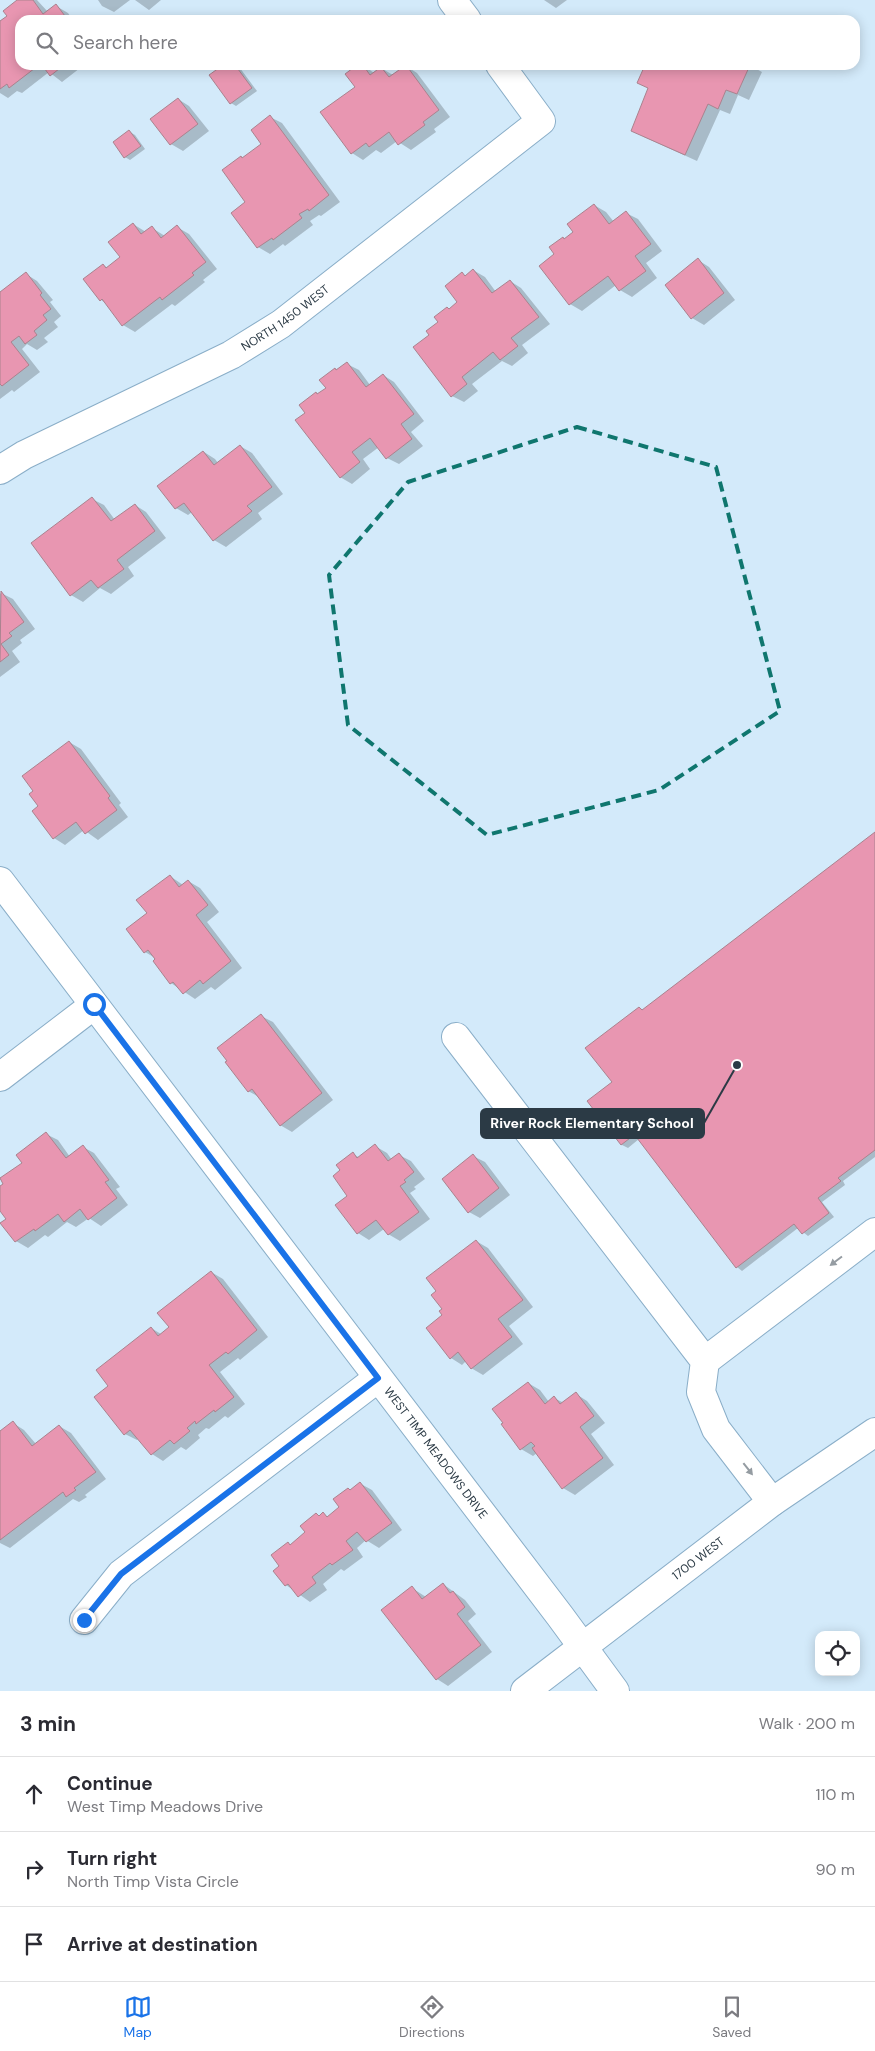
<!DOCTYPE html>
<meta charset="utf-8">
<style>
body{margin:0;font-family:"DM Sans",sans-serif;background:#f7f7f7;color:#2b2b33}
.controls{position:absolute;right:15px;bottom:15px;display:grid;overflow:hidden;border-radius:10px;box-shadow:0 2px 12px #0003}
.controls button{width:45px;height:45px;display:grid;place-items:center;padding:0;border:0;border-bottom:1px solid #e1e1e2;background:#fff;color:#2b2b33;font:25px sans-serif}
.stop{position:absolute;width:15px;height:15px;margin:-11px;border:4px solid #1a73e8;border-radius:50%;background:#fff}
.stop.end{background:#1a73e8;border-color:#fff;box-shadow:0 1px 5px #0008}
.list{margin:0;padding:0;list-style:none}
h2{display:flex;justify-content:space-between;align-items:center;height:65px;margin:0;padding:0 20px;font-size:21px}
h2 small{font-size:16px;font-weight:400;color:#7c7c81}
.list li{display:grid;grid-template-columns:32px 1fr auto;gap:15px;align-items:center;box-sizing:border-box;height:75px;padding:0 20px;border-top:1px solid #e1e1e2}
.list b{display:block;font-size:19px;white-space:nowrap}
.list p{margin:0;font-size:16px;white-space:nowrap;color:#7c7c81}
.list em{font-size:16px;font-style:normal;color:#7c7c81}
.icon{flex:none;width:28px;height:28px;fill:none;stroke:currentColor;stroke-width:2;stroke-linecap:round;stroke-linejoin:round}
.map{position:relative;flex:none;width:875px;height:1691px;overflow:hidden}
.search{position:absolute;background:#fff;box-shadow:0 2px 12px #0003;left:15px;right:15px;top:15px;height:55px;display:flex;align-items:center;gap:12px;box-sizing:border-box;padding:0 18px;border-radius:15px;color:#7c7c81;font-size:19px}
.sheet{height:290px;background:#fff}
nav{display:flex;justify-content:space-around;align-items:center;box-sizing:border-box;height:70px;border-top:1px solid #e1e1e2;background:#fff;font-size:14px;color:#7c7c81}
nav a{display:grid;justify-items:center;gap:2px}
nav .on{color:#1a73e8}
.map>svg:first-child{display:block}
.shadow{fill:#0003}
.building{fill:#e896b1;stroke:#ab828e}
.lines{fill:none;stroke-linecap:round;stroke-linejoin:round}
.minor-casing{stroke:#8aaec8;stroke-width:30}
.minor{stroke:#fff;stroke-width:28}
.oneway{fill:#959ca2}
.route{stroke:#1a73e8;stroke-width:6}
.marked{fill:none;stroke:#0f766e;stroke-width:4;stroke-dasharray:10 6;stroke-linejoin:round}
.labels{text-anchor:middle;stroke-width:5;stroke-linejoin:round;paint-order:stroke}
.street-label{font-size:12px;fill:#2b3a45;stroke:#fff}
.leader{fill:none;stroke:#2b3a45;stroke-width:2}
.callout-dot{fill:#2b3a45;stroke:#fff;stroke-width:2}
.callout{fill:#2b3a45;stroke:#2b3a45;stroke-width:2}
.callout-label{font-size:14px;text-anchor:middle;font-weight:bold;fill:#fff}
</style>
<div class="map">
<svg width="875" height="1691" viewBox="0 0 875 1691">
<rect width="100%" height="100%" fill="#d3eafa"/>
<path class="shadow" d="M19,0H37L48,12L56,6L68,13L73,20H20V65H84L62,82L49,72L22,93L17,91L8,98L0,93V21L8,16Z
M98,0H130L114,12L102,6Z
M135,0H161L149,10Z
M544,0H567L556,8Z
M235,65L240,68L257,91L236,106L231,103L223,67L227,69Z
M359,65H363L374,73L381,68L393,75L406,66L417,73L450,117L434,129L436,132L411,150L397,141L381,153L376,150L363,160L352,153Z
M646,65H749L762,72L749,100L738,95L730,114L720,110L697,161L644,137L649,88Z
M178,99L189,106L209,131L183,151L171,144L152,120Z
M270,117L282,123L340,202L321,216L319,215L310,221L313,225L285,246L283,244L270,254L258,247L233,213L247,202L241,157L243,159L263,145Z
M130,132L135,135L145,149L130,160L125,157Z
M594,205L606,212L614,222L626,213L638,219L662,251L646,263L657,278L632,297L620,290L616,285L582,311L570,304L541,266L556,254L565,240L575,233Z
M133,224L146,232L152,228L165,236L177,227L189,234L217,269L203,280L205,282L175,306L172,304L135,332L123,325L107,304L101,300L103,265L108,268L121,258Z
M698,260L709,267L735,300L704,325L692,318Z
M473,270L485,277L496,292L510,281L521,288L550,324L522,345L528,353L512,366L502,361L472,384L478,391L464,402L452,396L431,335L450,310L459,302L462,274L466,276Z
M26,274L37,281L53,300L50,302L61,316L54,322L58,327L44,338L48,342L37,350L27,344L22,349L40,372L14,392L12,390L0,399V294Z
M347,364L359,370L370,385L383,375L394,382L424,421L411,432L423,446L399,464L387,458L379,447L363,459L370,469L352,484L340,477L307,413L318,395L327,388L335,369L338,371Z
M240,446L252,453L283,494L258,513L262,519L226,547L214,540L192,512L188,515L176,508L159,486L204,452L215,459L218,463Z
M92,499L104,505L115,520L135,505L146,512L166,538L128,567L134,576L111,594L100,588L83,602L71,595Z
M1,593L13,599L35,629L20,640L22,643L12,651L20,662L0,677V594Z
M69,742L81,749L121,803L119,805L128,817L98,840L84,830L65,845L54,838L40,806Z
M875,834V1157L843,1181L845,1185L822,1202L834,1217L808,1236L798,1228L742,1271L737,1267L639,1139L628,1148L622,1145L589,1102L614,1082L640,1008L643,1010Z
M170,876L183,885L188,881L200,888L219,912L207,922L242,968L215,990L211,987L195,999L171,983L154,961L157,959L145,952L128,929L148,913Z
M261,1016L273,1022L333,1100L292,1132L280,1125L259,1097L248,1091Z
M46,1134L58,1140L70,1157L83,1147L94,1153L120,1187L116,1189L128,1205L101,1226L89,1218L76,1227L67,1222L48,1237L45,1235L28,1248L16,1241L2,1223L8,1219L0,1209V1187L5,1184L0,1179L24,1164Z
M375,1146L387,1153L392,1160L399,1155L411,1161L425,1179L414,1187L416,1189L410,1193L430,1219L400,1241L388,1234L384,1229L369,1240L358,1233L342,1170L353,1154L360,1158Z
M473,1156L485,1162L510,1195L480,1218L469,1212Z
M476,1241L488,1248L533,1307L509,1326L523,1344L483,1375L471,1368L466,1361L462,1365L451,1358L443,1310L437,1291Z
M211,1272L223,1279L268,1337L240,1360L238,1358L220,1372L245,1404L228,1418L225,1416L209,1429L206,1428L198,1435L200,1438L186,1450L181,1447L163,1461L152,1454L139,1438L137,1440L125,1434L110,1386L151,1328L161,1334L170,1328Z
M528,1383L540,1390L549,1402L554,1398L564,1403L576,1394L587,1401L605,1423L591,1434L614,1465L575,1495L563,1488L537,1453L533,1456L521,1449L502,1424Z
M13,1423L24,1430L36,1444L59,1426L71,1433L106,1479L85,1495L87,1497L79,1502L73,1499L10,1548L0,1543V1433Z
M361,1484L372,1490L402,1530L379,1548L366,1540L357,1548L363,1557L344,1571L341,1569L323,1584L327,1590L310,1602L286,1585L281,1567L288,1544L291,1545L307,1532L317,1515L320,1517L323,1514L328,1517L341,1507L351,1491Z
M443,1584L465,1600L476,1614L468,1621L492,1652L448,1686L437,1679L383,1610L412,1588L426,1597Z"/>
<path class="building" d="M17,0H33L43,14L56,4L68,20H20V65H39L9,88L7,84L0,89V21L7,16L3,11Z
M42,65H64L50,76Z
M223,65L225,69L231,65H235L252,88L230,104L209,75Z
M357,65H363L370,75L381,67L389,77L406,65L439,110L423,122L425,125L398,145L389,132L369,147L366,143L351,154L320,112L355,87L345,74Z
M645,65H750L737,94L726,90L718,109L708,104L685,155L631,131L648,88L637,83Z
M178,98L198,124L170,145L150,119Z
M270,115L329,195L309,211L308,209L299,214L302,218L273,240L272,238L257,248L231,213L245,202L222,170L241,156L242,158L261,144L251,130Z
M129,130L141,146L124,158L113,142Z
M594,204L609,224L626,211L651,244L635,256L646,271L619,291L608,276L569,305L539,266L554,254L549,247L563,237L564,239L573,232L567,224Z
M133,223L141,234L152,226L161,238L177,225L206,262L192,273L194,275L162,300L160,297L122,326L102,299L100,301L83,279L103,264L106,268L120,257L108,242Z
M698,258L724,293L691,319L665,285Z
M473,269L492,293L510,280L539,317L511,338L518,346L500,360L493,352L462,377L467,384L451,397L413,347L429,335L426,331L438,322L434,317L447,307L449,309L457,302L445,286L462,272L465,276Z
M26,272L42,293L40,295L51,309L43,315L47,320L34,331L37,335L25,344L19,336L11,342L29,365L2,386L0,384V292Z
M347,362L366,387L383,374L414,414L401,424L412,439L386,459L370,438L352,452L360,462L340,478L295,420L305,413L299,405L316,392L317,394L326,388L319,380L335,368L336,370Z
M240,445L272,487L247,506L252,511L213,541L184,503L175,509L157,486L203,451L214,465Z
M92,497L111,521L135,504L155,531L117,560L124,569L98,588L91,580L70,596L31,543Z
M1,591L24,622L9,633L12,636L1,644L9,655L0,662Z
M69,741L110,796L108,798L117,810L85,834L76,822L53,839L32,811L38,806L29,794L33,791L22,776Z
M875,832V1150L838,1178L841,1181L818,1198L829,1213L802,1234L794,1224L736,1268L637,1138L634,1135L621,1145L587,1101L612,1082L585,1048L639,1007L642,1010Z
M170,875L179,887L188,880L208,905L196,915L231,961L203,984L200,980L183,994L173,982L170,984L153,961L155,959L148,950L144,953L126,929L147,913L136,900Z
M261,1014L322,1093L280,1126L252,1089L248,1092L225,1062L227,1061L217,1048Z
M46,1132L66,1158L83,1145L109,1180L105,1182L117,1198L88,1220L80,1209L64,1222L58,1214L35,1231L34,1229L15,1242L0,1223L6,1219L0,1211V1186L3,1184L0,1178L22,1163L16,1155Z
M375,1144L388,1161L399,1153L414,1172L404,1180L406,1182L400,1186L419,1212L388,1235L376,1220L357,1234L335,1205L347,1196L333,1176L340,1170L336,1165L353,1152L357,1158Z
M473,1154L499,1188L468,1213L442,1179Z
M476,1240L523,1300L498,1319L512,1337L471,1369L458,1352L450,1359L426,1328L442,1315L439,1311L442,1309L431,1295L436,1291L426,1278Z
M211,1271L257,1330L228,1354L226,1352L209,1365L234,1397L215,1412L214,1410L196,1424L195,1421L187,1428L190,1431L174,1444L170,1440L151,1455L130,1430L124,1435L94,1397L108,1386L96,1370L151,1327L158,1336L169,1327L157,1313Z
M528,1382L545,1404L554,1396L560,1404L576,1392L594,1416L580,1427L603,1458L562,1489L532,1448L535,1446L531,1442L520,1450L501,1424L503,1423L492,1409Z
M13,1421L32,1446L59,1425L96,1472L74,1488L76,1490L66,1497L63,1492L0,1540V1431Z
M360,1482L392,1523L366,1542L357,1532L346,1541L353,1550L332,1565L330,1563L312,1577L316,1583L298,1597L288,1584L285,1586L273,1571L279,1566L271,1555L288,1542L290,1545L305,1532L300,1526L316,1513L319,1516L323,1512L327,1517L339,1507L333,1499L348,1488L350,1490Z
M443,1583L450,1593L453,1591L465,1607L457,1614L481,1645L436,1680L381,1610L412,1586L422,1599Z"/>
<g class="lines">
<defs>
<g id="minor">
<path d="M452,0L467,20"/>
<path id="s1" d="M0,470L24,455L231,355L281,324L541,121L500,65"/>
<path id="s2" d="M0,881L560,1616L615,1691"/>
<path d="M456,1037L705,1361L701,1392L716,1429L772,1502"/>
<path d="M0,1077L94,1005"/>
<path d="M705,1361L875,1232"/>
<path d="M84,1620L121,1574L378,1378"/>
<path id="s3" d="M525,1691L772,1502L875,1432"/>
</g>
</defs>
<use href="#minor" class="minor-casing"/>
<use href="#minor" class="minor"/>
</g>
<defs><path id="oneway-solid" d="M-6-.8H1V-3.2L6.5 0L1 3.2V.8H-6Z" transform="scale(1.25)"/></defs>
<g class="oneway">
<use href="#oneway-solid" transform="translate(836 1261) rotate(143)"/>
<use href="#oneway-solid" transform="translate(748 1469) rotate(52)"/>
</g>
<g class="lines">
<path class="route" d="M84,1620L121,1574L378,1378L94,1004"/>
</g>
<path class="marked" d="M577,427L716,467L780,711L659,790L487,835L348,725L329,575L408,482Z"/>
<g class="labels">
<g class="street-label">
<text dy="4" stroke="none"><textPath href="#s1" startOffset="324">NORTH 1450 WEST</textPath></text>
<text dy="4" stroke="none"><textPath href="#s2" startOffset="719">WEST TIMP MEADOWS DRIVE</textPath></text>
<text dy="4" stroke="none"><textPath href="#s3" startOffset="218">1700 WEST</textPath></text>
</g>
</g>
<path class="leader" d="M737 1065L704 1123"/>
<circle class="callout-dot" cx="737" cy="1065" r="5"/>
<rect class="callout" x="481" y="1109" width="223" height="29" rx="5"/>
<g class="callout-label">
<text x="592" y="1128">River Rock Elementary School</text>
</g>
</svg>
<div class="controls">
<button><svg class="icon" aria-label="locate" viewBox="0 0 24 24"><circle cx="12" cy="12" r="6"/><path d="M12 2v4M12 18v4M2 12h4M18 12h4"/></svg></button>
</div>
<div class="stop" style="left:94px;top:1004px"></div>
<div class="stop end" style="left:84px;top:1620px"></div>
<div class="search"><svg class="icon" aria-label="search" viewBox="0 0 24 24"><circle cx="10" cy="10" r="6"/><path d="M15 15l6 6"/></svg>Search here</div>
</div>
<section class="sheet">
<h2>3 min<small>Walk · 200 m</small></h2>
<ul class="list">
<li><svg class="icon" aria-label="ahead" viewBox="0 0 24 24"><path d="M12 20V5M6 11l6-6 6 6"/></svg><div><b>Continue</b><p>West Timp Meadows Drive</p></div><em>110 m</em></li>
<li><svg class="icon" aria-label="right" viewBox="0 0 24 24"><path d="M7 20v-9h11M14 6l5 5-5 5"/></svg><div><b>Turn right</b><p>North Timp Vista Circle</p></div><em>90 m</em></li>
<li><svg class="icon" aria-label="arrive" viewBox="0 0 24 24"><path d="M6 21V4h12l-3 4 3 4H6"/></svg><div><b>Arrive at destination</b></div></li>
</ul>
</section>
<nav>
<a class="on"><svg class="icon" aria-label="map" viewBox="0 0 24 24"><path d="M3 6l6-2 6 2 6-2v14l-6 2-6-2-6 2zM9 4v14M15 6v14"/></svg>Map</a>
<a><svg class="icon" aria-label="directions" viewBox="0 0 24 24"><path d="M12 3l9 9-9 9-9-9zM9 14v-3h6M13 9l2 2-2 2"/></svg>Directions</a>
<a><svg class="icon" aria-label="saved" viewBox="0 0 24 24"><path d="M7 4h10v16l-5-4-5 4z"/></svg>Saved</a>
</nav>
